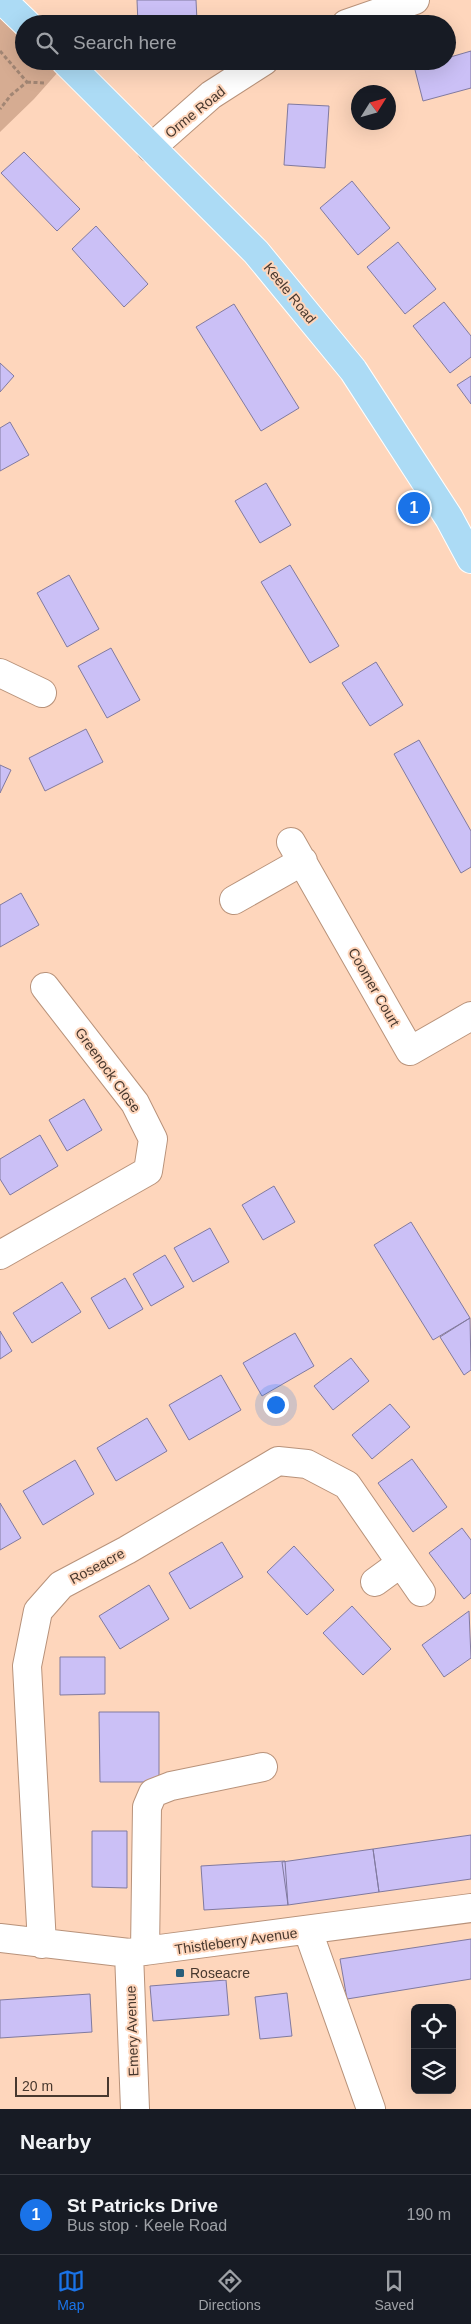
<!DOCTYPE html>
<meta charset="utf-8">
<style>
body{margin:0;font-family:Arial,sans-serif;background:#20242c;color:#f1f3f6}
.controls{position:absolute;right:15px;bottom:15px;display:grid;overflow:hidden;border-radius:8px;box-shadow:0 5px 20px #0002}
.controls button{width:45px;height:45px;display:grid;place-items:center;padding:0;border:0;border-bottom:1px solid #363941;background:#171b24;color:#f1f3f6;font:25px sans-serif}
.compass{position:absolute;left:351px;top:85px;width:45px;height:45px;border-radius:50%;background:#171b24;box-shadow:0 5px 20px #0002;rotate:53deg}
.scale{position:absolute;left:15px;bottom:12px;width:94px;box-sizing:border-box;padding-left:5px;border:2px solid #48382e;border-top:0;font-size:14px;line-height:18px;white-space:nowrap;color:#48382e;-webkit-text-stroke:4px #fed6bc;paint-order:stroke}
.you{position:absolute;left:275px;top:1404px;width:18px;height:18px;margin:-12px;border:4px solid #fff;border-radius:50%;background:#1a73e8;box-shadow:0 0 0 8px #1a73e833}
.badge{display:grid;place-items:center;width:32px;height:32px;border-radius:50%;background:#1a73e8;color:#fff;font-size:16px;font-weight:700}
.pin{position:absolute;translate:-50% -50%;border:2px solid #fff;box-shadow:0 1px 5px #0006}
.list{margin:0;padding:0;list-style:none}
h2{display:flex;justify-content:space-between;align-items:center;height:65px;margin:0;padding:0 20px;font-size:21px}
h2 small{font-size:16px;font-weight:400;color:#9ea1a6}
.list li{display:grid;grid-template-columns:32px 1fr auto;gap:15px;align-items:center;box-sizing:border-box;height:80px;padding:0 20px;border-top:1px solid #363941}
.list b{display:block;font-size:19px;white-space:nowrap}
.list p{margin:0;font-size:16px;white-space:nowrap;color:#9ea1a6}
.list em{font-size:16px;font-style:normal;color:#9ea1a6}
.icon{flex:none;width:28px;height:28px;fill:none;stroke:currentColor;stroke-width:2;stroke-linecap:round;stroke-linejoin:round}
.map{position:relative;flex:none;width:471px;height:2109px;overflow:hidden}
.search{position:absolute;background:#171b24;box-shadow:0 5px 20px #0002;left:15px;right:15px;top:15px;height:55px;display:flex;align-items:center;gap:12px;box-sizing:border-box;padding:0 18px;border-radius:28px;color:#9ea1a6;font-size:19px}
.sheet{height:145px;background:#171b24}
nav{display:flex;justify-content:space-around;align-items:center;box-sizing:border-box;height:70px;border-top:1px solid #363941;background:#171b24;font-size:14px;color:#9ea1a6}
nav a{display:grid;justify-items:center;gap:2px}
nav .on{color:#1a73e8}
.map>svg:first-child{display:block}
.green{fill:#d6ac92}
.building{fill:#cbc0f6;stroke:#817a9f}
.lines{fill:none;stroke-linecap:round;stroke-linejoin:round}
.minor-casing{stroke:#b8927a;stroke-width:30}
.major-casing{stroke:#fff;stroke-width:30}
.path{stroke:#a28674;stroke-width:3;stroke-dasharray:4 2.5;stroke-linecap:butt}
.minor{stroke:#fff;stroke-width:28}
.major{stroke:#acdbf5;stroke-width:28}
.poi-dot{fill:#295e7a;stroke:#fed6bc;stroke-width:2}
.labels{text-anchor:middle;stroke-width:4;stroke-linejoin:round;paint-order:stroke}
.street-label{font-size:14px;fill:#48382e;stroke:#fed6bc}
.poi-label{font-size:14px;fill:#48382e;stroke:#fed6bc;text-anchor:start}
</style>
<div class="map">
<svg width="471" height="2109" viewBox="0 0 471 2109">
<rect width="100%" height="100%" fill="#fed6bc"/>
<path class="green" d="M0,0L24,24V61L66,63L34,99L0,132Z"/>
<path class="building" d="M137,0H196L197,21L138,24Z
M471,51V88L423,101L414,66L433,61H447V58Z
M288,104L329,106L325,168L284,165Z
M24,152L80,209L57,231L1,173Z
M352,181L390,228L358,255L320,208Z
M96,226L148,284L124,307L72,249Z
M398,242L436,289L405,314L367,267Z
M444,302L471,336V357L450,373L413,326Z
M234,304L299,408L261,431L196,327Z
M0,363L14,376L0,392Z
M471,376V404L457,385Z
M10,422L29,455L0,471V428Z
M266,483L291,525L260,543L235,501Z
M290,565L339,646L310,663L261,582Z
M69,575L99,629L67,647L37,593Z
M111,648L140,700L107,718L78,666Z
M376,662L403,705L370,726L342,683Z
M86,729L103,762L45,791L29,758Z
M419,740L471,831V867L461,873L394,754Z
M0,765L11,770L0,793Z
M21,893L39,925L0,947V905Z
M84,1099L102,1130L67,1151L49,1120Z
M40,1135L58,1166L10,1195L0,1179V1159Z
M274,1186L295,1222L263,1240L242,1205Z
M411,1222L470,1318L433,1340L374,1245Z
M210,1228L229,1262L193,1282L174,1248Z
M165,1255L184,1287L151,1306L133,1274Z
M125,1278L143,1309L109,1329L91,1298Z
M62,1282L81,1312L32,1343L13,1313Z
M470,1318L471,1370L464,1375L440,1337Z
M0,1331L12,1351L0,1359Z
M295,1333L314,1366L262,1396L243,1363Z
M351,1358L369,1381L333,1410L314,1386Z
M221,1375L241,1410L189,1440L169,1405Z
M390,1404L410,1427L372,1459L352,1435Z
M147,1418L167,1451L116,1481L97,1448Z
M412,1459L447,1507L413,1532L378,1483Z
M75,1460L94,1494L43,1525L23,1491Z
M0,1503L21,1538L0,1550Z
M462,1528L471,1540V1593L464,1599L429,1553Z
M222,1542L243,1577L190,1609L169,1573Z
M294,1546L334,1590L307,1615L267,1572Z
M149,1585L169,1619L120,1649L99,1616Z
M352,1606L391,1649L363,1675L323,1633Z
M469,1611L471,1658L444,1677L422,1645Z
M60,1657H105V1694L60,1695Z
M99,1712H159V1782H100Z
M92,1831H127V1888L92,1887Z
M471,1835V1879L379,1892L373,1849Z
M373,1849L379,1892L288,1905L282,1862Z
M285,1861L288,1905L204,1910L201,1866Z
M471,1939V1979L347,1999L340,1959Z
M226,1980L229,2015L153,2021L150,1986Z
M287,1993L292,2036L260,2039L255,1997Z
M90,1994L92,2032L0,2038V2000Z"/>
<g class="lines">
<defs>
<path id="minor" d="M346,24L415,0
M151,148L211,95L264,61
M0,673L42,693
M291,842L410,1051L471,1016
M234,900L303,861
M0,1255L148,1171L153,1139L135,1103L45,987
M375,1582L401,1563
M308,1931L371,2109
M0,1938L129,1953L471,1908
M42,1944L27,1666L38,1611L61,1585L127,1550L278,1461L307,1464L347,1485L421,1592
M145,1951L147,1807L153,1793L171,1786L263,1767
M129,1953L135,2109"/>
<path id="major" d="M2,0L27,24
M65,61L256,252L353,370L449,518L471,559"/>
</defs>
<use href="#minor" class="minor-casing"/>
<use href="#major" class="major-casing"/>
<path class="path" d="M0,51L27,82L11,95L0,109
M27,82L44,83"/>
<use href="#minor" class="minor"/>
<use href="#major" class="major"/>
</g>
<rect class="poi-dot" x="175" y="1968" width="10" height="10" rx="2.5"/>
<g class="labels">
<g class="street-label">
<text transform="translate(195 112) rotate(-39)" y="5">Orme Road</text>
<text transform="translate(290 293) rotate(51)" y="5">Keele Road</text>
<text transform="translate(374 987) rotate(60)" y="5">Coomer Court</text>
<text transform="translate(108 1070) rotate(54)" y="5">Greenock Close</text>
<text transform="translate(97 1566) rotate(-28)" y="5">Roseacre</text>
<text transform="translate(236 1941) rotate(-8)" y="5">Thistleberry Avenue</text>
<text transform="translate(132 2031) rotate(-92)" y="5">Emery Avenue</text>
</g>
<g class="poi-label">
<text x="190" y="1978">Roseacre</text>
</g>
</g>
</svg>
<div class="controls">
<button><svg class="icon" aria-label="locate" viewBox="0 0 24 24"><circle cx="12" cy="12" r="6"/><path d="M12 2v4M12 18v4M2 12h4M18 12h4"/></svg></button>
<button><svg class="icon" aria-label="layers" viewBox="0 0 24 24"><path d="M12 4l9 5-9 5-9-5zM3 14l9 5 9-5"/></svg></button>
</div>
<svg class="compass" viewBox="-18 -18 36 36"><path d="M0-13l5 13h-10z" fill="#e53935"/><path d="M0 13l5-13h-10z" fill="#9ea1a6"/></svg>
<div class="scale">20 m</div>
<div class="you"></div>
<div class="pin badge" style="left:414px;top:508px">1</div>
<div class="search"><svg class="icon" aria-label="search" viewBox="0 0 24 24"><circle cx="10" cy="10" r="6"/><path d="M15 15l6 6"/></svg>Search here</div>
</div>
<section class="sheet">
<h2>Nearby<small></small></h2>
<ul class="list">
<li><span class="badge">1</span><div><b>St Patricks Drive</b><p>Bus stop · Keele Road</p></div><em>190 m</em></li>
</ul>
</section>
<nav>
<a class="on"><svg class="icon" aria-label="map" viewBox="0 0 24 24"><path d="M3 6l6-2 6 2 6-2v14l-6 2-6-2-6 2zM9 4v14M15 6v14"/></svg>Map</a>
<a><svg class="icon" aria-label="directions" viewBox="0 0 24 24"><path d="M12 3l9 9-9 9-9-9zM9 14v-3h6M13 9l2 2-2 2"/></svg>Directions</a>
<a><svg class="icon" aria-label="saved" viewBox="0 0 24 24"><path d="M7 4h10v16l-5-4-5 4z"/></svg>Saved</a>
</nav>
